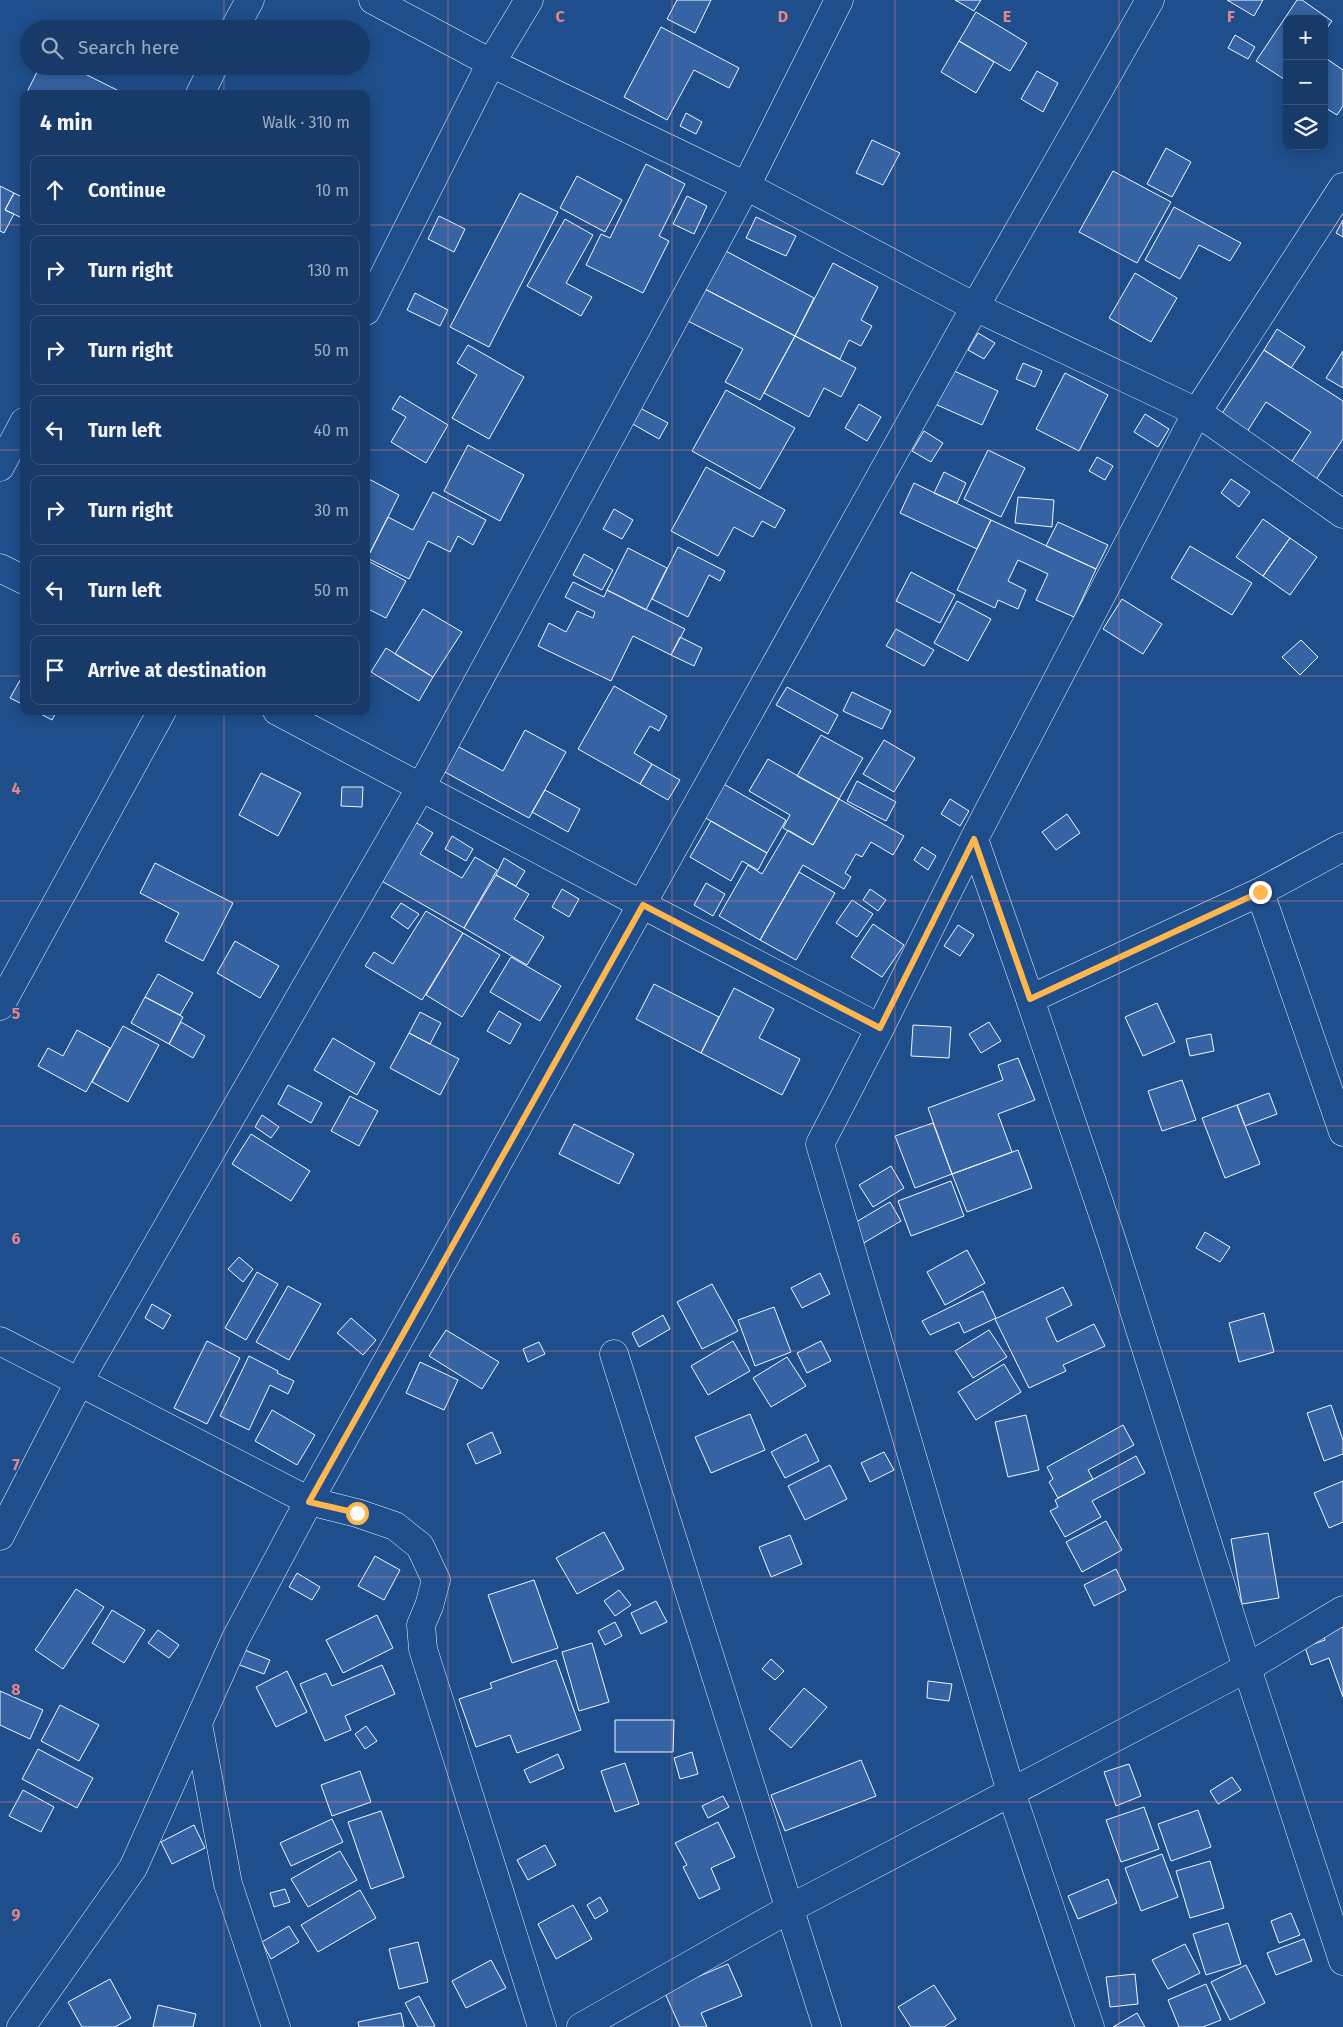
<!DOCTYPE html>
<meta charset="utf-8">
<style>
body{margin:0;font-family:"Fira Sans",sans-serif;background:#244571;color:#f1f3f6}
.controls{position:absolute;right:15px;top:15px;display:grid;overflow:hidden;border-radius:10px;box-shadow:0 2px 12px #0003}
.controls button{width:45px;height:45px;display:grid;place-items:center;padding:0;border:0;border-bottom:1px solid #36547d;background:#173a69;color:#f1f3f6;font:25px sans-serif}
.stop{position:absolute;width:15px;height:15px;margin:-11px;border:4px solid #ffb74d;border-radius:50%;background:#fff}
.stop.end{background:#ffb74d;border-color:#fff;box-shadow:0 1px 5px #0008}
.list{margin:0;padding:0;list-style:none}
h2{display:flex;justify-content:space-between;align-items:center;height:65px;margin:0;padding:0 20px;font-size:21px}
h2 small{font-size:16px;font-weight:400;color:#9eadc0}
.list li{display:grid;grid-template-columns:32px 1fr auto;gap:15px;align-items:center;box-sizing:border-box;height:70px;margin:0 10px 10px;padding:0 10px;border:1px solid #36547d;border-radius:10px}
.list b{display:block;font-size:19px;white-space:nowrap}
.list em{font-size:16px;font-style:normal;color:#9eadc0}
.icon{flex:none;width:28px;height:28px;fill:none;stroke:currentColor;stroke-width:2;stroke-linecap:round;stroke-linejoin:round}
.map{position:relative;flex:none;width:1343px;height:2027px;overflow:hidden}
.search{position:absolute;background:#173a69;box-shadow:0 2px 12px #0003;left:20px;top:20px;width:350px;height:55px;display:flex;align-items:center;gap:12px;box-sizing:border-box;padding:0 18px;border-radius:28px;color:#9eadc0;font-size:19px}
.panel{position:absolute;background:#173a69;box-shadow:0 2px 12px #0003;left:20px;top:90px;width:350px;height:625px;border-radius:10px}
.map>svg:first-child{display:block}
.building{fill:#3563a3;stroke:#f2f6ff}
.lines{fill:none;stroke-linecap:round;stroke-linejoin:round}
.minor-casing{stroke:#f2f6ff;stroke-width:29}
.minor{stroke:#1f4e8c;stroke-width:28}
.route{stroke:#ffb74d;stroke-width:6}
.grid{fill:none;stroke:#e38589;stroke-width:1;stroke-opacity:0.55}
.grid-label{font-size:16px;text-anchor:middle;font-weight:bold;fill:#e38589;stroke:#1f4e8c;stroke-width:4;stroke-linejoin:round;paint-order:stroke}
</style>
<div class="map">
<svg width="1343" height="2027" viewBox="0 0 1343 2027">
<rect width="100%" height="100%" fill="#1f4e8c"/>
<path class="building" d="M677,0H711L695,33L667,19Z
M955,0H981L974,11Z
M1227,0H1263L1254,16Z
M1297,0H1302L1332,21L1324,32V19H1287V81L1256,61Z
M976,12L1027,43L1010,71L959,41Z
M661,27L739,68L729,88L694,70L667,120L624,97Z
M1235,35L1255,47L1248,59L1228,48Z
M959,41L994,62L976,93L941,72Z
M1324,57L1343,70V106L1337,115L1324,107Z
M40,66H69L125,94H26Z
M1037,71L1058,83L1043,112L1021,99Z
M686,113L702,122L696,134L680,126Z
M872,140L900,153L883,185L856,173Z
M1166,148L1191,162L1172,197L1147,184Z
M646,164L685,184L659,236L669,241L643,293L586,265L601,234L610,238Z
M1113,171L1171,202L1137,263L1079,232Z
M577,176L622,200L605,232L560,208Z
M0,186L14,193L5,210L14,214L4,233L0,231Z
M14,193L24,198V219L5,210Z
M520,193L558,212L489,347L450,327Z
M687,196L707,206L694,234L673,224Z
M1174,207L1241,243L1230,261L1199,245L1180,279L1145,260Z
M439,216L465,229L454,252L428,239Z
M756,217L796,236L786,256L746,238Z
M565,219L593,235L566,283L592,297L581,316L527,286Z
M1343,220V237L1336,233Z
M722,249L814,298L795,336L701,287Z
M833,263L878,287L861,320L872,326L861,346L849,340L840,359L795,336Z
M1135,273L1177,298L1151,342L1109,318Z
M701,287L795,336L760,400L725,382L743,349L684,319Z
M415,293L448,310L440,326L407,310Z
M1277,329L1305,347L1291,368L1264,350Z
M978,333L995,343L984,359L968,350Z
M795,336L856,368L841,397L824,388L809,417L764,393Z
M468,345L524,377L489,439L452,418L477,375L457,363Z
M1264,350L1343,401V439L1315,481L1290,464L1311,432L1266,402L1245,435L1219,418Z
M1343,351V388L1326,378Z
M1023,363L1042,371L1035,387L1016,379Z
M952,370L998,391L982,425L935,404Z
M1065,373L1108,395L1079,451L1036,429Z
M726,390L795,428L760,489L692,451Z
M400,396L448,425L426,463L391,442L406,417L392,409Z
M859,404L881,417L867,441L845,428Z
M640,408L668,423L659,439L631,423Z
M1145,414L1169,429L1158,447L1134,432Z
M924,431L943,443L931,462L912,451Z
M468,445L524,475L500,521L444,491Z
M988,450L1025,468L1001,517L964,499Z
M1097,457L1113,466L1105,480L1089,471Z
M706,467L785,510L775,528L762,521L753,537L734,527L718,556L671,531Z
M944,472L966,483L957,503L934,493Z
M367,478L399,495L370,553L366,551Z
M1231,479L1250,492L1239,507L1221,493Z
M914,483L991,520L977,549L900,513Z
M433,492L486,520L473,545L458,536L450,552L428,541L409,579L367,558L388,517L413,530Z
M1018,497L1054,500L1052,527L1015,523Z
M614,509L633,520L622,539L603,529Z
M1263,519L1290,538L1263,576L1236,557Z
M991,520L1096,569L1074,617L1036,600L1048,574L1018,560L1008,581L1026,590L1018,609L998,600L995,608L957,590Z
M1058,522L1108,545L1096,569L1046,546Z
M1290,538L1317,557L1290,595L1263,576Z
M1190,546L1252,583L1232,615L1171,578Z
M678,547L725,571L720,581L709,575L688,617L652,599Z
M628,548L667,568L646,610L607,590Z
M584,554L613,570L602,590L573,575Z
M370,562L406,581L386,618L366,608V570Z
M911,572L955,595L940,623L896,601Z
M573,582L604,597L607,590L685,629L671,655L633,636L611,681L538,646L549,623L566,632L577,611L593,618L595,612L565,597Z
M1122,599L1162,624L1143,654L1103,629Z
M957,601L991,619L968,661L934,643Z
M423,609L462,632L433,677L395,654Z
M896,629L934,650L924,666L886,646Z
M680,637L702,648L694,666L671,655Z
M1301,640L1318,657L1300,675L1282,657Z
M386,648L433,677L419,701L371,672Z
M24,673V705L10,698Z
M614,686L667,716L659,731L650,726L634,753L652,764L640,784L578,749Z
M787,687L838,715L828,734L776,705Z
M852,692L891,711L882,729L843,711Z
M35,711H57L52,720Z
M525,730L566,752L529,818L443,771L457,746L503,771Z
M821,735L863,758L839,799L797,776Z
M884,740L915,758L894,792L863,774Z
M768,759L839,799L813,845L783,828L790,815L749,791Z
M652,764L680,780L668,800L640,784Z
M261,773L301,793L278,836L239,815Z
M857,781L896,802L886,821L847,801Z
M722,783L786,820L767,853L702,816Z
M342,787H363L362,807L341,806Z
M545,790L580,809L568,832L532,812Z
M839,799L904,836L893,855L871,842L862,857L856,854L845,873L851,877L844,889L803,865L760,940L719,916L748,865L762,874L788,830L813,845Z
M950,799L969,811L960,826L941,814Z
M1067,814L1080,833L1056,850L1042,832Z
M412,820L433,833L420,854L462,878L475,857L497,870L464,928L378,879Z
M711,821L767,853L758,870L742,861L731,881L690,857Z
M452,836L473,849L466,861L445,849Z
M922,847L936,856L928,870L914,860Z
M504,858L525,871L516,886L496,875Z
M155,863L233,903L203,961L165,941L179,913L140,893Z
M799,872L835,893L796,960L760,940Z
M496,875L529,894L514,919L544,937L527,965L464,928Z
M706,883L725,894L713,916L694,905Z
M562,889L579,899L569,917L552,907Z
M870,889L886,900L878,911L863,900Z
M852,900L873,914L857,937L836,923Z
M401,903L419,914L408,929L391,917Z
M426,911L463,933L422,1000L365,966L374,952L393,964Z
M873,924L904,945L882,977L851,957Z
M958,925L974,935L960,956L944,946Z
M463,933L500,955L462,1017L426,995Z
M235,941L279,966L260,998L217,973Z
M511,957L561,986L540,1021L490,992Z
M158,974L193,993L180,1015L145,997Z
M654,984L719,1017L701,1053L636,1019Z
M734,988L774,1009L759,1038L800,1059L782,1095L701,1053Z
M145,997L183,1017L169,1044L131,1023Z
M1157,1003L1175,1042L1143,1056L1125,1017Z
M499,1011L521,1024L510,1044L487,1031Z
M420,1012L441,1023L430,1044L409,1033Z
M181,1022L205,1036L193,1058L169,1044Z
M989,1022L1001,1041L981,1053L969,1034Z
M913,1025L951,1027L949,1058L911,1056Z
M123,1026L159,1045L128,1102L92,1082Z
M77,1030L110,1048L86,1092L38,1066L48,1048L63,1056Z
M409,1033L459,1059L440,1095L390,1068Z
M1211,1034L1214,1051L1190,1056L1186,1039Z
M333,1038L375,1063L357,1095L314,1070Z
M1018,1058L1035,1100L998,1114L1012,1152L952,1174L928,1108L1003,1080L998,1065Z
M1182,1080L1196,1120L1162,1131L1148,1091Z
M288,1085L322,1103L311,1123L278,1104Z
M1269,1093L1277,1114L1245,1126L1237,1105Z
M350,1096L378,1111L359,1146L331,1131Z
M1237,1105L1260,1164L1225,1178L1202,1118Z
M262,1115L279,1127L271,1138L255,1127Z
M933,1123L952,1174L915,1188L895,1136Z
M574,1124L634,1154L619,1184L559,1154Z
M251,1134L310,1171L291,1201L232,1164Z
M1018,1150L1032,1188L967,1212L952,1174Z
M891,1166L904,1188L873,1207L859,1185Z
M951,1181L964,1216L911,1236L898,1201Z
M890,1202L901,1221L862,1244L851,1225Z
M1205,1232L1230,1247L1220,1262L1196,1248Z
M967,1250L985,1283L945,1305L927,1272Z
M239,1257L253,1269L243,1282L228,1269Z
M257,1272L278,1284L246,1340L225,1328Z
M820,1273L830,1294L802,1308L791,1288Z
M712,1284L738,1331L702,1349L677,1302Z
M288,1286L321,1304L289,1360L256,1342Z
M1063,1287L1072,1305L1046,1318L1057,1342L1094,1324L1105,1346L1063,1365L1066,1371L1029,1388L995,1319Z
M983,1291L996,1318L964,1333L959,1322L930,1335L922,1321Z
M152,1304L171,1315L163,1329L145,1318Z
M774,1307L791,1352L755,1366L738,1320Z
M1264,1313L1274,1352L1239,1362L1229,1323Z
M663,1315L670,1329L639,1347L632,1333Z
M351,1318L376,1340L363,1355L337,1333Z
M446,1330L499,1362L482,1389L429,1356Z
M989,1330L1007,1357L973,1378L955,1351Z
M207,1341L240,1358L207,1424L174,1408Z
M733,1341L750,1371L708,1395L691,1366Z
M821,1341L831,1361L807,1373L797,1353Z
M539,1342L545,1354L528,1362L523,1349Z
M249,1356L278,1371L277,1373L294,1381L288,1394L270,1385L249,1430L220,1416Z
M787,1357L806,1386L771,1407L753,1378Z
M420,1362L458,1380L444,1410L406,1393Z
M1004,1364L1021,1392L976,1420L958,1392Z
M1331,1405L1343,1440V1454L1324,1461L1307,1413Z
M272,1410L315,1435L297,1465L255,1441Z
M750,1414L765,1450L711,1473L695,1437Z
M1026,1415L1039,1470L1008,1477L995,1422Z
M1123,1425L1134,1445L1088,1470L1093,1479L1058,1498L1049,1482L1053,1479L1047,1467Z
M492,1432L501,1453L476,1464L467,1444Z
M806,1434L819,1461L785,1478L771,1452Z
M884,1452L894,1470L870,1482L861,1463Z
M1136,1456L1145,1473L1092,1501L1101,1517L1065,1537L1050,1511L1058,1507L1055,1500Z
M830,1465L847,1499L805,1520L788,1486Z
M1343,1481V1522L1329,1528L1314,1493Z
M1106,1521L1122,1550L1082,1572L1066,1542Z
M604,1532L624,1569L577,1594L556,1558Z
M1268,1533L1279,1598L1242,1604L1231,1539Z
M790,1535L802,1564L771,1577L759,1547Z
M375,1556L400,1570L384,1600L358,1586Z
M1116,1569L1126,1590L1094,1606L1084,1585Z
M297,1573L320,1587L312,1600L289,1587Z
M534,1580L558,1648L512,1663L488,1595Z
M76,1589L104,1607L63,1669L35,1650Z
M619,1590L631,1605L615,1616L604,1601Z
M656,1601L667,1622L641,1634L631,1613Z
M112,1610L145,1630L124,1663L92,1643Z
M377,1615L393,1648L343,1673L326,1640Z
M615,1622L622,1636L605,1645L598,1631Z
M1343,1623V1697L1329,1658L1311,1665L1305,1647L1325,1640L1321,1630Z
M158,1630L179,1645L169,1658L148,1643Z
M592,1643L609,1702L579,1711L562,1652Z
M242,1649L270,1660L264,1674L237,1664Z
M771,1659L784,1671L775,1680L762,1669Z
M556,1660L581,1730L517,1753L510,1735L476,1747L459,1699L492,1688L490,1683Z
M382,1665L395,1694L345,1716L351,1730L325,1741L300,1684L326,1673L332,1686Z
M287,1671L307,1712L276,1727L256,1687Z
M928,1681L952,1684L949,1701L927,1698Z
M804,1688L827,1707L791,1748L769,1729Z
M0,1691L43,1710L30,1739L0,1725Z
M60,1705L99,1725L79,1761L41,1741Z
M615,1720H674L673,1752H615Z
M366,1726L377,1741L365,1749L355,1734Z
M38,1749L93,1778L77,1808L22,1779Z
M692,1752L698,1774L680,1779L674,1758Z
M558,1754L564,1768L530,1783L524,1770Z
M861,1760L876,1796L785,1831L771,1795Z
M625,1763L639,1804L615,1812L601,1771Z
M1129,1764L1141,1796L1116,1806L1104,1772Z
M360,1771L371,1802L332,1816L321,1785Z
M1232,1777L1241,1790L1218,1804L1210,1791Z
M23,1790L54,1807L41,1832L9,1816Z
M723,1796L729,1807L708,1818L702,1806Z
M1144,1807L1159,1849L1121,1862L1106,1820Z
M1198,1810L1211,1847L1171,1861L1158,1824Z
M381,1811L404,1877L371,1889L348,1822Z
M332,1819L343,1842L291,1866L280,1843Z
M718,1822L735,1857L711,1868L720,1889L699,1899L683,1867L687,1865L675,1843Z
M194,1825L205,1848L172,1864L161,1842Z
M545,1845L556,1865L528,1880L517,1860Z
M340,1851L357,1880L308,1907L291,1879Z
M1162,1854L1178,1897L1141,1911L1125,1868Z
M1210,1861L1224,1908L1190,1918L1176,1871Z
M1108,1879L1117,1903L1078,1919L1068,1896Z
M285,1889L290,1902L274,1907L270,1893Z
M360,1890L376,1918L318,1952L301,1925Z
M600,1897L608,1911L595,1919L587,1905Z
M573,1905L592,1939L556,1959L538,1924Z
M1291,1913L1300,1935L1279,1943L1271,1921Z
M1228,1923L1241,1964L1206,1975L1193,1934Z
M289,1926L299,1942L271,1959L262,1942Z
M1304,1939L1312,1961L1276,1975L1267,1953Z
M418,1942L428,1982L399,1989L389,1949Z
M1185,1944L1200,1973L1168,1989L1152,1960Z
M491,1960L506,1988L466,2008L452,1981Z
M728,1964L742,1996L701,2013L707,2027H680L664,1991Z
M1246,1965L1265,2003L1230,2020L1211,1982Z
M1135,1974L1138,2004L1110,2007L1106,1977Z
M110,1979L131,2018L115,2027H82L68,2002Z
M1206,1984L1221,2020L1203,2027H1179L1168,2000Z
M934,1985L956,2019L944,2027H911L898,2007Z
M419,1996L435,2026L433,2027H418L405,2003Z
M158,2005L196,2014L193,2027H153Z
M401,2013L404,2027H359L358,2022Z
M1137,2013L1145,2027H1113Z"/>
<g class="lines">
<defs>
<path id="minor" d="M373,0L491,63L746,186L975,307L1197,412L1343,514
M234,29L250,0
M200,94L214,66
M366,311L491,63L529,0
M0,467L24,422
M0,568L24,580
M277,711L643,905L880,1028L974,839L1197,412L1343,187
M974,839L1030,999
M1343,847L1260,892L1030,999L1112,1241L1247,1668L1343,1961
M1260,892L1343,1132
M0,1006L162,711
M880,1028L820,1144L1011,1792L1090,2027
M0,1341L309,1501L357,1513L395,1526L420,1546L436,1580L429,1606L421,1625L423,1649L542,2027
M614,1354L827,2027
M0,1536L88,1365L421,787L746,186L839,0
M198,1724L228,1884L276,2027
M21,2027L133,1868L236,1638L309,1501L975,307L1150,0
M581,2027L789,1909L1247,1668L1343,1610"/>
</defs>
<use href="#minor" class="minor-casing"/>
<use href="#minor" class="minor"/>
</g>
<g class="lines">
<path class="route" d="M357,1513L309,1502L643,905L880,1028L974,839L1030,999L1260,892"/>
</g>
<path class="grid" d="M224,0V29M448,0V2027M672,0V2027M895,0V2027M1119,0V2027M224,66V94M0,225H24M366,225H1343M0,450H24M366,450H1343M0,676H24M366,676H1343M224,711V2027M0,901H1343M0,1126H1343M0,1351H1343M0,1577H1343M0,1802H1343"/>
<g class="grid-label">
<text x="560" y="22">C</text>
<text x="783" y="22">D</text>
<text x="1007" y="22">E</text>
<text x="1231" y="22">F</text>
<text x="16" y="794">4</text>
<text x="16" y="1019">5</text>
<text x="16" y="1244">6</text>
<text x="16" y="1470">7</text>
<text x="16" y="1695">8</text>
<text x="16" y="1920">9</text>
</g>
</svg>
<div class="controls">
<button>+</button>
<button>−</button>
<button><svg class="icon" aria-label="layers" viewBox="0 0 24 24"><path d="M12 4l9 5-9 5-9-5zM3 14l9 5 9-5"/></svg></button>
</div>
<div class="stop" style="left:357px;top:1513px"></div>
<div class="stop end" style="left:1260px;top:892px"></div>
<div class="search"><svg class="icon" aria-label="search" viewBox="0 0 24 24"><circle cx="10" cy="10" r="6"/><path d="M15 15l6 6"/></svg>Search here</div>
<section class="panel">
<h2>4 min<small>Walk · 310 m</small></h2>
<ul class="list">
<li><svg class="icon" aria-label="ahead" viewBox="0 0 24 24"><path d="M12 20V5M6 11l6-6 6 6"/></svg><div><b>Continue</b></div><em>10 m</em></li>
<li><svg class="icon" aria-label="right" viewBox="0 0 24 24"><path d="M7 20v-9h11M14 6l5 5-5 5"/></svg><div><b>Turn right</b></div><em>130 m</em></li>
<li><svg class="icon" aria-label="right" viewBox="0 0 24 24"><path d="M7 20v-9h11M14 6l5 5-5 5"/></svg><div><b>Turn right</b></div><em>50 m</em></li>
<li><svg class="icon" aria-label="left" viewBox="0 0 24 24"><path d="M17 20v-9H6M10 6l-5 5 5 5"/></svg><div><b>Turn left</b></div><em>40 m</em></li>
<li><svg class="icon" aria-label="right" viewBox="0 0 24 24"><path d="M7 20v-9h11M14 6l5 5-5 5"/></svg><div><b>Turn right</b></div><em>30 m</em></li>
<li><svg class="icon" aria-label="left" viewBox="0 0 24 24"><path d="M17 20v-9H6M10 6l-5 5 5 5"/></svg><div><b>Turn left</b></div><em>50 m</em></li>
<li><svg class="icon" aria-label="arrive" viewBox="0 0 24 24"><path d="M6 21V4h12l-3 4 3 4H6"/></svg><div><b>Arrive at destination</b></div></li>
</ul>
</section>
</div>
